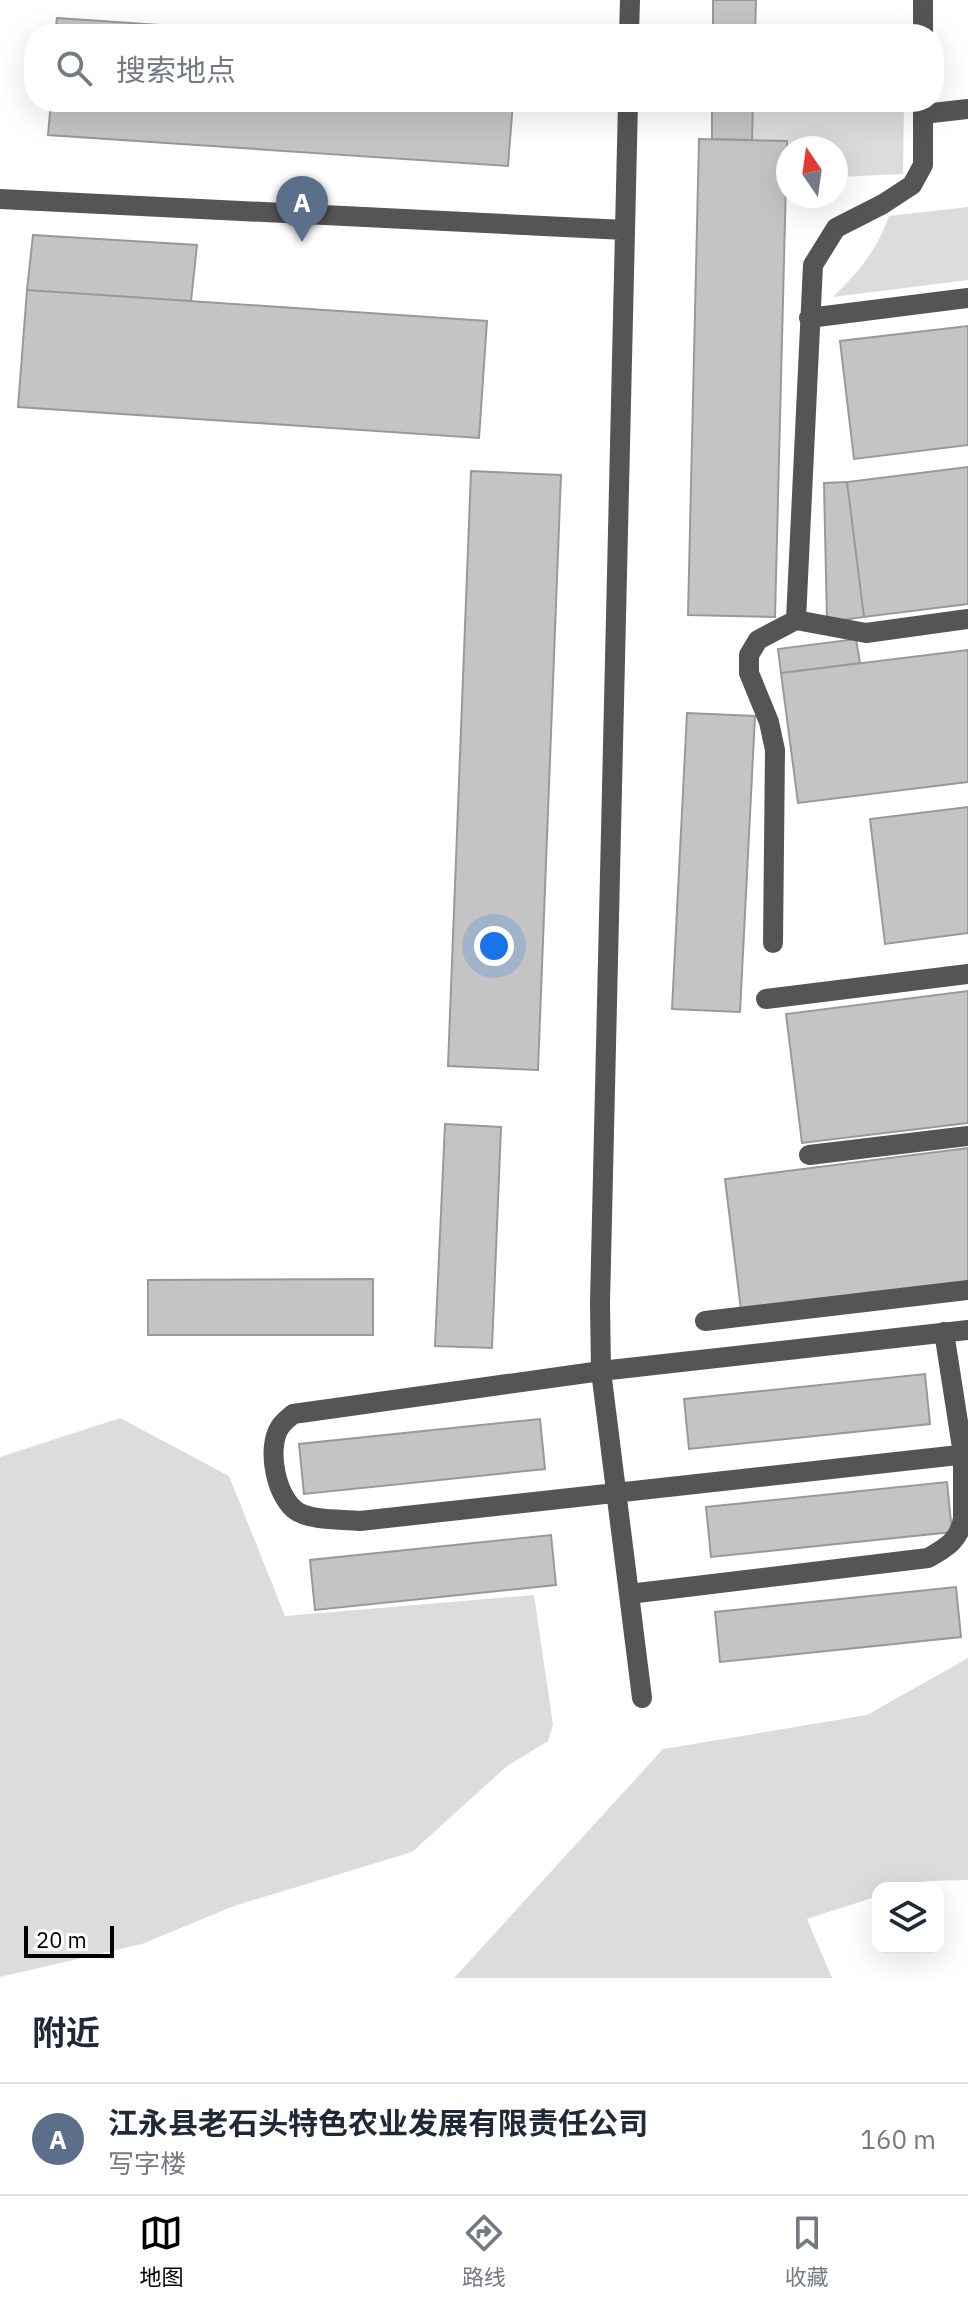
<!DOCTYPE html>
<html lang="zh">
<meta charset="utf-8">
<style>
body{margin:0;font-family:"IBM Plex Sans","Noto Sans SC",sans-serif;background:#f2f2f3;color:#1f2937}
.controls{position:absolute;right:24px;bottom:24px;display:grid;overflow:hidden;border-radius:16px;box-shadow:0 8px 32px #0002}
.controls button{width:72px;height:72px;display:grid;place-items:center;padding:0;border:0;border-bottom:2px solid #e0e1e3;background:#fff;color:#1f2937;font:40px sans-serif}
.compass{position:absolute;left:776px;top:136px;width:72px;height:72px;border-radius:50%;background:#fff;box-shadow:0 8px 32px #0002;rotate:347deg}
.scale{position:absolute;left:24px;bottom:20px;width:90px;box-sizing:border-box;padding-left:8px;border:4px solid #000;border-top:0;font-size:22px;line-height:28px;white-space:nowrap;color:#000;-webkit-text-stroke:6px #fff;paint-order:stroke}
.you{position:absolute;left:494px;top:946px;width:28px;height:28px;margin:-20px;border:6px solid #fff;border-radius:50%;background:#1a73e8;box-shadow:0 0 0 12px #1a73e833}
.badge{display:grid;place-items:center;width:52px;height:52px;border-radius:50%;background:#000;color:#fff;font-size:26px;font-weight:700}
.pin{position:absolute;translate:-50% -66px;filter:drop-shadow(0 2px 4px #0008)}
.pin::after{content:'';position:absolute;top:42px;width:28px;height:24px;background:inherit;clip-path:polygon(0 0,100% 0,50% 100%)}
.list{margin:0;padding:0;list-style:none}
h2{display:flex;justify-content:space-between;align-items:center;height:104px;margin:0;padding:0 32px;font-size:34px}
h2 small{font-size:26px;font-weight:400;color:#747a83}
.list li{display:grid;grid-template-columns:52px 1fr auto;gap:24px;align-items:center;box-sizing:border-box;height:112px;padding:0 32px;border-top:2px solid #e0e1e3}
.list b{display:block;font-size:30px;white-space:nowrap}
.list p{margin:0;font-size:26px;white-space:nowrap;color:#747a83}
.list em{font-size:26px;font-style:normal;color:#747a83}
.icon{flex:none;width:44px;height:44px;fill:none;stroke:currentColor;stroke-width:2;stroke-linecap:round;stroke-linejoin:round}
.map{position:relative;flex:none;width:968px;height:1978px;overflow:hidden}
.search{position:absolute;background:#fff;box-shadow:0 8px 32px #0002;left:24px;right:24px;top:24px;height:88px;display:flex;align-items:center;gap:20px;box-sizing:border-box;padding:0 28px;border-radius:32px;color:#747a83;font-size:30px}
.sheet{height:216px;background:#fff}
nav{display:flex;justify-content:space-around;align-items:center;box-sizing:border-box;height:112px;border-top:2px solid #e0e1e3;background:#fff;font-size:22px;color:#747a83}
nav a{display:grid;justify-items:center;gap:4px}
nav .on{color:#000}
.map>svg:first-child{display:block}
.green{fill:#dcdcdc}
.building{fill:#c4c4c4;stroke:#999;stroke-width:2}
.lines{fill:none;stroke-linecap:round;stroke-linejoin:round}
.minor{stroke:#555;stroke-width:20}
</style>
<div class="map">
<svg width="968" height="1978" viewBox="0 0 968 1978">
<rect width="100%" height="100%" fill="#fff"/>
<path class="green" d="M753,102H904L903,174L836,177V148H788V178L786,179L752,140Z
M968,207V280L833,297C860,270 876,252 889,216Z
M120,1418L229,1476L285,1616L534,1595L553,1725L548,1741L507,1766L412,1852L234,1906L142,1944L0,1977V1457Z
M968,1658V1880L927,1881L904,1888H878V1896L807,1919L832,1978H454L663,1749L867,1715Z"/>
<path class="building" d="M713,0H756L755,34H713Z
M57,18L295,34H55Z
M51,102H513L508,166L48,135Z
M712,102H753L752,140L712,139Z
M699,139L787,141L775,617L688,615Z
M33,235L197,245L191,301L27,290Z
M27,290L487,321L479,438L18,407Z
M968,326V445L854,459L840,341Z
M968,467V604L864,617L847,482Z
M471,471L561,475L538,1070L448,1066Z
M847,482L864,617L827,622L824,483Z
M856,639L860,663L781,673L778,649Z
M968,650V782L798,803L781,673Z
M687,713L755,716L740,1012L672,1009Z
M968,807V933L885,944L870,819Z
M968,991V1123L802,1143L786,1014Z
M445,1124L501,1127L492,1348L435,1346Z
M968,1148V1282L741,1310L725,1179Z
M373,1279V1335H148V1280Z
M925,1374L930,1424L689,1449L684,1399Z
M540,1419L545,1469L304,1494L299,1444Z
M947,1482L952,1532L711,1557L706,1507Z
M551,1535L556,1585L315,1610L310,1560Z
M956,1587L961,1637L720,1662L715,1612Z"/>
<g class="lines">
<path class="minor" d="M923,0V34
M629,34L630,0
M628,102L600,1303L601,1371L642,1698
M923,114L968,109
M0,199L625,230
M809,318L968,298
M796,620L813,265L836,228L883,204L912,185L923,165V102
M773,943L775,750L769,722L749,673V655L758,640L796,620L866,633L968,619
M766,999L968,974
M809,1155L968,1136
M705,1321L968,1290
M968,1330L601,1371L293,1414C289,1418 283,1422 280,1427C266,1448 276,1499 298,1512C315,1521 341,1519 360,1521L968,1454
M629,1594L928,1558C946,1548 960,1540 963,1518V1454L944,1332"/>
</g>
</svg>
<div class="controls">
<button><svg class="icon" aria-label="layers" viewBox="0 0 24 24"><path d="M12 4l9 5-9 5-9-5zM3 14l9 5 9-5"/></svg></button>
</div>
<svg class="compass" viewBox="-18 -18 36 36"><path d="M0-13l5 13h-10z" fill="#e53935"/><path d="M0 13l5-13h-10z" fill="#747a83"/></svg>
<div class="scale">20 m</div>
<div class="you"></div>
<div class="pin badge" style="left:302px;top:242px;background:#5c6f8a">A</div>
<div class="search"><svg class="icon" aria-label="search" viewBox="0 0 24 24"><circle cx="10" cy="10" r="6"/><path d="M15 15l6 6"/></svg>搜索地点</div>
</div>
<section class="sheet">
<h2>附近<small></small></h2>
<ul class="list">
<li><span class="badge" style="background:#5c6f8a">A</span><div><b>江永县老石头特色农业发展有限责任公司</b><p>写字楼</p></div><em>160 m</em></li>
</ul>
</section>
<nav>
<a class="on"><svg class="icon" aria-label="map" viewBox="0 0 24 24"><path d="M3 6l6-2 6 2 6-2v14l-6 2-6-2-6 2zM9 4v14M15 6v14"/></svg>地图</a>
<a><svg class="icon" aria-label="directions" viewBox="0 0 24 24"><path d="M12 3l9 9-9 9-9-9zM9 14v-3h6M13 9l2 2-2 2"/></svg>路线</a>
<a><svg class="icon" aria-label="saved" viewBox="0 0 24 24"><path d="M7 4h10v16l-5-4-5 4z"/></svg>收藏</a>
</nav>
